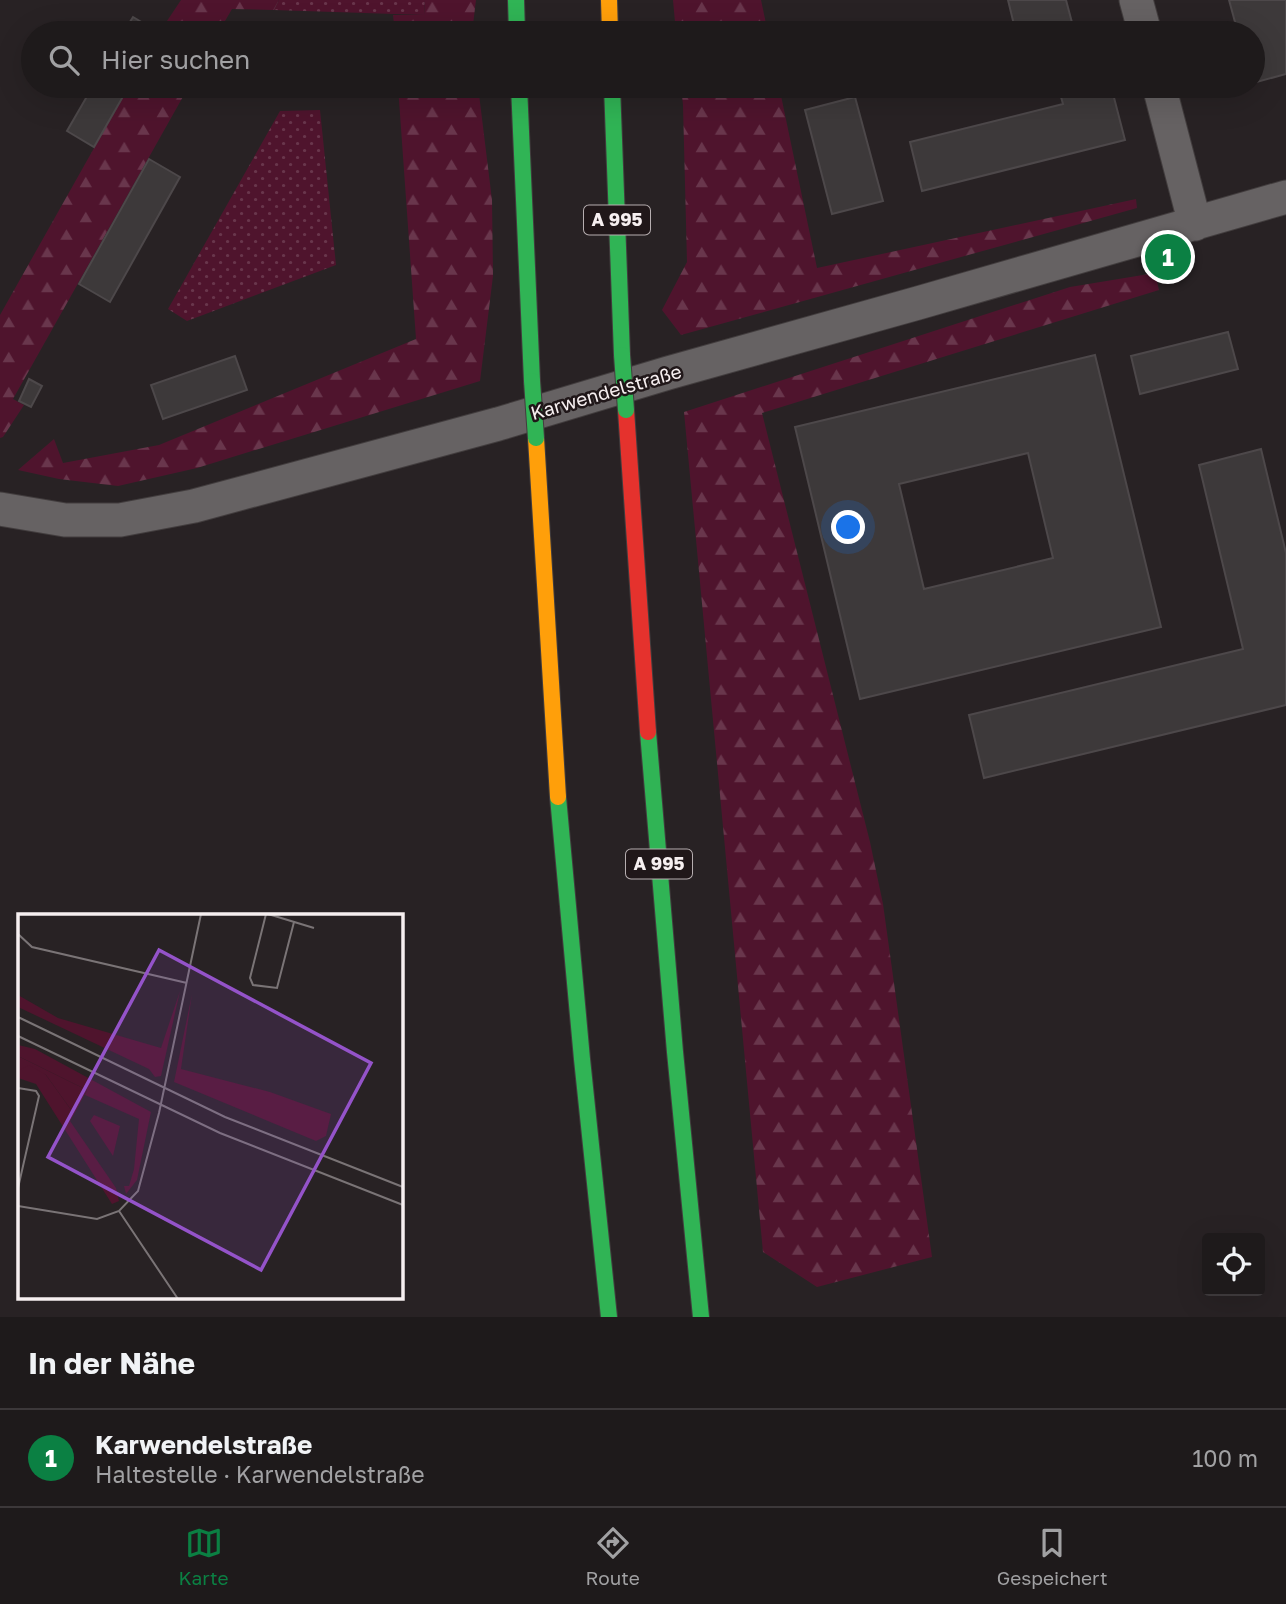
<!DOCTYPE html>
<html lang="de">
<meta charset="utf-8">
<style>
body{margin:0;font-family:"Golos Text",sans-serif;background:#2b2728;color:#f1f3f6}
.controls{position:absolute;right:21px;bottom:21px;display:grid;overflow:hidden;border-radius:7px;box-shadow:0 7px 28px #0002}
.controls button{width:63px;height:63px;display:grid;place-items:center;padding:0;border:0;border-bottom:2px solid #3c383a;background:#1e1a1b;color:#f1f3f6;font:35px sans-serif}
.you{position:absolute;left:849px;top:528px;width:24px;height:24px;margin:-18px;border:5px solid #fff;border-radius:50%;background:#1a73e8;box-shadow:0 0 0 10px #1a73e833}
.badge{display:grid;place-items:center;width:46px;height:46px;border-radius:50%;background:#0b8043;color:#fff;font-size:23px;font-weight:700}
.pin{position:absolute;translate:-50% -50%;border:4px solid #fff;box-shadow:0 2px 7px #0006}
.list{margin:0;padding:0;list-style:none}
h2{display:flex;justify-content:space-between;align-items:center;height:91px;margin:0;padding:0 28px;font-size:30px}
h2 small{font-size:23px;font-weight:400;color:#a1a1a3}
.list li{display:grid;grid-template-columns:46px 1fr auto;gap:21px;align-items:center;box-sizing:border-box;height:98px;padding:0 28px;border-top:2px solid #3c383a}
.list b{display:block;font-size:26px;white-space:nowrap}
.list p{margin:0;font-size:23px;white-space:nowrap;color:#a1a1a3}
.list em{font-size:23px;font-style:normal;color:#a1a1a3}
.icon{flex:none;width:38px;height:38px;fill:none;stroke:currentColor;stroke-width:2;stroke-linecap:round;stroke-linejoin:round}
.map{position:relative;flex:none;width:1286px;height:1317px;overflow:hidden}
.search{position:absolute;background:#1e1a1b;box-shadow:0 7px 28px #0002;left:21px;right:21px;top:21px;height:77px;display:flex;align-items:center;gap:18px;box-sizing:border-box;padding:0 24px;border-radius:38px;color:#a1a1a3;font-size:26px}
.sheet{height:189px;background:#1e1a1b}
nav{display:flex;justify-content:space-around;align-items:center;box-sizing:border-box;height:98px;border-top:2px solid #3c383a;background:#1e1a1b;font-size:19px;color:#a1a1a3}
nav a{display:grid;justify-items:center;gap:4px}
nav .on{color:#0b8043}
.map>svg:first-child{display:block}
.grass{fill:url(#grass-dots)}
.forest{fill:url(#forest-firs)}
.building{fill:#3d393a;stroke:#4d484a;stroke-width:2;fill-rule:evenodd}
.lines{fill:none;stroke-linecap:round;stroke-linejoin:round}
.street-casing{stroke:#423d3e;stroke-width:35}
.fast-casing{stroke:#423d3e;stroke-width:18}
.slow-casing{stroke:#423d3e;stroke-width:18}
.jam-casing{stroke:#423d3e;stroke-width:18}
.street{stroke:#666263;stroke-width:33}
.fast{stroke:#30b455;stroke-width:16}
.slow{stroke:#ff9f0a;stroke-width:16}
.jam{stroke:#e5322d;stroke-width:16}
.fast-bridge-casing{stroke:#423d3e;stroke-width:18;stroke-linecap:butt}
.fast-bridge{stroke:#30b455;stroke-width:16}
.labels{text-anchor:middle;stroke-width:5;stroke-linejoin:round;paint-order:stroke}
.shield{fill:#201719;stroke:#b6aeb0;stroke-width:2}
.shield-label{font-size:18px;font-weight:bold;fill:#f6eff0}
.street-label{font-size:19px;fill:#f6eff0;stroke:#201719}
.inset-road{fill:none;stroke:#7a7476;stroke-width:2}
.view{fill:#9453c9;fill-opacity:0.15;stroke:#9453c9;stroke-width:3.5}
.inset-edge{fill:none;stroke:#f6eff0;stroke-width:3.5}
</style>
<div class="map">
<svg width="1286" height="1317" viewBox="0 0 1286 1317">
<defs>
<pattern id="grass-dots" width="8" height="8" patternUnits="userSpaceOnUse" patternTransform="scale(1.75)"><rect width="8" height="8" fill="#4f142d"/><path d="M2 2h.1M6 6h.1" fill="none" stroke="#69364c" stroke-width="1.8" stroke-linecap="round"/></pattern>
<pattern id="forest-firs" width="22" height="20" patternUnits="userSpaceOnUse" patternTransform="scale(1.75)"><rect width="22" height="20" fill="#4f142d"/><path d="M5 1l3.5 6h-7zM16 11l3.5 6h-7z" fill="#69364c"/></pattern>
</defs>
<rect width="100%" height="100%" fill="#282224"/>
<path class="grass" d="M279,0H425L424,15L274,10Z
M320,110L336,265L187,321L168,309L280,111Z"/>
<path class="forest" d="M181,0H279L274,10L232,9L218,33H159Z
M425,0H476L472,33H395L393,15H424Z
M673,0H761L768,33H676Z
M129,86H189L13,399L24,405L3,437L0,438V315Z
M398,86H478L492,200L493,276L480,381L197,468L118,486L59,479L18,470L54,439L63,463L159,445L416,339Z
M681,86H779L817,268L1136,199L1137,208L681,335L662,310L687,262L683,105Z
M1155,273L1159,290L762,413L870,842L883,904L932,1257L817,1287L763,1252L684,412L1070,287Z"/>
<path class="building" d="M1008,0H1066L1074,30L1095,25L1097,33H1016Z
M1229,0H1286V74L1253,83V33H1238Z
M133,17L160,33H123Z
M93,86H129L94,147L67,131Z
M1058,86H1111L1125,140L922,191L910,142L1063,104Z
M855,97L883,201L832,214L805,110Z
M149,159L180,177L110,302L79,284Z
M1228,332L1238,369L1140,394L1131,356Z
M1095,355L1161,627L860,699L795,427ZM1028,453L1053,558L924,589L899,484Z
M235,356L247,390L163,419L151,385Z
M29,379L42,386L31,407L19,401Z
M1261,449L1286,553V705L984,778L969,715L1243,649L1199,465Z"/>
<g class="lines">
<defs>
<path id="street" d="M1136,0L1145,33
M1159,86L1195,224
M0,509L65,520H120L194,506L498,424L668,373L918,303L1286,197"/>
<path id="fast" d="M516,0L517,33
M519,86L532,381
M612,86L622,355
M648,732L675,1052L701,1317
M558,797L582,1059L609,1317"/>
<path id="slow" d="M609,0L610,33
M536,438L558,797"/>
<path id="jam" d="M626,410L648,732"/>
</defs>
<use href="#street" class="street-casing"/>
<use href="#fast" class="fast-casing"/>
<use href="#slow" class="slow-casing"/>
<use href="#jam" class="jam-casing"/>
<use href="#street" class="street"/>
<use href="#fast" class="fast"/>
<use href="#slow" class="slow"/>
<use href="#jam" class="jam"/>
<defs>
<path id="fast-bridge" d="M622,355L626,410
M532,381L536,438"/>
</defs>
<use href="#fast-bridge" class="fast-bridge-casing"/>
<use href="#fast-bridge" class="fast-bridge"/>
</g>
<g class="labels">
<g class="shield">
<rect x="584" y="205.5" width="66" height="29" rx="5"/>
<rect x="626" y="849.5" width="66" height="29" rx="5"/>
</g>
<g class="shield-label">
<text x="617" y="226">A 995</text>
<text x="659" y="870">A 995</text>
</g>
<g class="street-label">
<text transform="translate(606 392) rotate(-16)" y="7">Karwendelstraße</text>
</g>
</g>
<g transform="translate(18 914)">
<rect width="385" height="385" fill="#282224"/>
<path d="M0,142L69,176L56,200L28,161L0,157ZM76,201L102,212L95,242L72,207Z" fill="#4f142d"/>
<path d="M162,77L143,162L137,163L131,155L0,93V81L40,104L143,134ZM174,80L163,155L252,178L313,200L308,222L298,227L156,168ZM0,131L17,135L133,198L119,266L108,280L106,272H111L116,255L121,205L67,181L69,176L0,142ZM11,151L28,161L56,200L52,207L98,274L101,287L94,290L18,170L0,164V157Z" fill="#4f142d"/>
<path class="inset-road" d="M248,0L232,64L235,71L259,74L276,8M250,0L296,14M0,20L14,33L169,69M0,103L207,203L385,273M0,122L202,219L385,291M0,174L18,177L21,182L0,274M0,292L79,305L101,297L120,277L141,199L183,0M101,297L160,385"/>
<path class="view" d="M141,36L353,149L243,356L30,243Z"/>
<rect width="385" height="385" class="inset-edge"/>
</g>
</svg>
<div class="controls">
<button><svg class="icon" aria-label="locate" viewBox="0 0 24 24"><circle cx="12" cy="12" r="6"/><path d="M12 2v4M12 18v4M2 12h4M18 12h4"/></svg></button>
</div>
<div class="you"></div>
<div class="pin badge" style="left:1168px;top:257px">1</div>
<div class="search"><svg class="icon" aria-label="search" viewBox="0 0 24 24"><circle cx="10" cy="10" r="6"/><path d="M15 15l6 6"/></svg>Hier suchen</div>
</div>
<section class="sheet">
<h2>In der Nähe<small></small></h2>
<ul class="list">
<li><span class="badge">1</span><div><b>Karwendelstraße</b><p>Haltestelle · Karwendelstraße</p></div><em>100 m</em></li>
</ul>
</section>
<nav>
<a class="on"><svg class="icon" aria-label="map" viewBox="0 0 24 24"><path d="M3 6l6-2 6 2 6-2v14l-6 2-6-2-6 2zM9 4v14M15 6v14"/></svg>Karte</a>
<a><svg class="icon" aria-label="directions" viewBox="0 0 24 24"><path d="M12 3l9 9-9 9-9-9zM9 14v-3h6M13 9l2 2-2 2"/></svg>Route</a>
<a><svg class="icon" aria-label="saved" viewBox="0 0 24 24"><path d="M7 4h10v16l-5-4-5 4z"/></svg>Gespeichert</a>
</nav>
